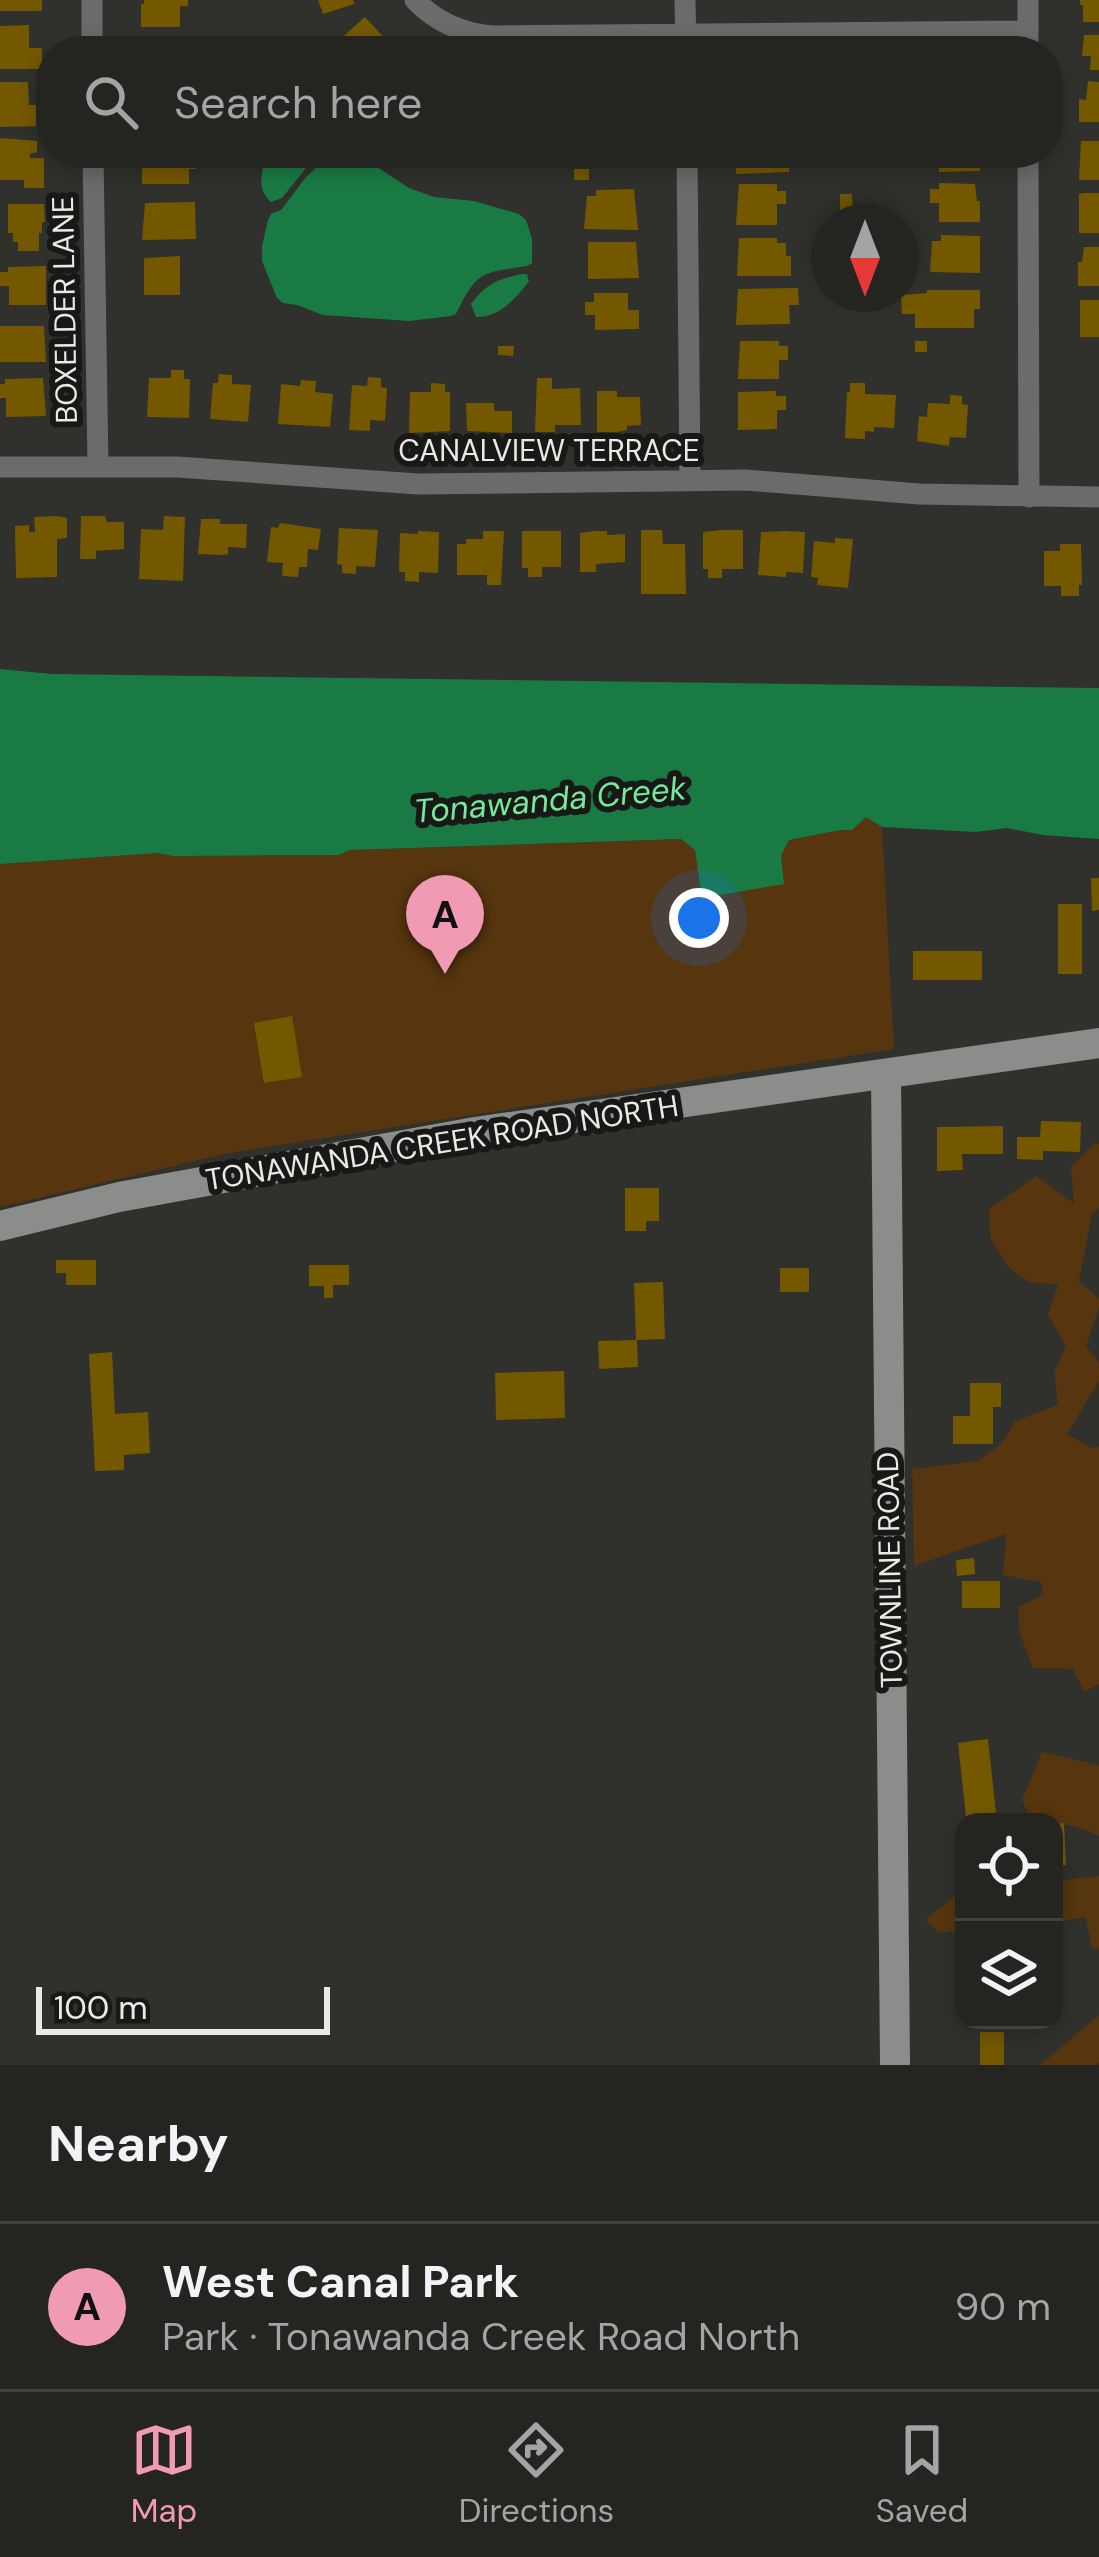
<!DOCTYPE html>
<meta charset="utf-8">
<style>
body{margin:0;font-family:"DM Sans",sans-serif;background:#30302e;color:#f1f3f6}
.controls{position:absolute;right:36px;bottom:36px;display:grid;overflow:hidden;border-radius:24px;box-shadow:0 6px 18px #0003}
.controls button{width:108px;height:108px;display:grid;place-items:center;padding:0;border:0;border-bottom:3px solid #41413f;background:#242421;color:#f1f3f6;font:60px sans-serif}
.compass{position:absolute;left:811px;top:204px;width:108px;height:108px;border-radius:50%;background:#242421;box-shadow:0 6px 18px #0003;rotate:180deg}
.scale{position:absolute;left:36px;bottom:30px;width:294px;box-sizing:border-box;padding-left:12px;border:6px solid #e9e9e6;border-top:0;font-size:33px;line-height:42px;white-space:nowrap;color:#e9e9e6;-webkit-text-stroke:9px #181816;paint-order:stroke}
.you{position:absolute;left:699px;top:918px;width:42px;height:42px;margin:-30px;border:9px solid #fff;border-radius:50%;background:#1a73e8;box-shadow:0 0 0 18px #1a73e833}
.badge{display:grid;place-items:center;width:78px;height:78px;border-radius:50%;background:#f09ab4;color:#111;font-size:39px;font-weight:700}
.pin{position:absolute;translate:-50% -99px;filter:drop-shadow(0 3px 6px #0008)}
.pin::after{content:'';position:absolute;top:63px;width:42px;height:36px;background:inherit;clip-path:polygon(0 0,100% 0,50% 100%)}
.list{margin:0;padding:0;list-style:none}
h2{display:flex;justify-content:space-between;align-items:center;height:156px;margin:0;padding:0 48px;font-size:51px}
h2 small{font-size:39px;font-weight:400;color:#a3a4a5}
.list li{display:grid;grid-template-columns:78px 1fr auto;gap:36px;align-items:center;box-sizing:border-box;height:168px;padding:0 48px;border-top:3px solid #41413f}
.list b{display:block;font-size:45px;white-space:nowrap}
.list p{margin:0;font-size:39px;white-space:nowrap;color:#a3a4a5}
.list em{font-size:39px;font-style:normal;color:#a3a4a5}
.icon{flex:none;width:66px;height:66px;fill:none;stroke:currentColor;stroke-width:2;stroke-linecap:round;stroke-linejoin:round}
.map{position:relative;flex:none;width:1099px;height:2065px;overflow:hidden}
.search{position:absolute;background:#242421;box-shadow:0 6px 18px #0003;left:36px;right:36px;top:36px;height:132px;display:flex;align-items:center;gap:30px;box-sizing:border-box;padding:0 42px;border-radius:48px;color:#a3a4a5;font-size:45px}
.sheet{height:324px;background:#242421}
nav{display:flex;justify-content:space-around;align-items:center;box-sizing:border-box;height:168px;border-top:3px solid #41413f;background:#242421;font-size:33px;color:#a3a4a5}
nav a{display:grid;justify-items:center;gap:6px}
nav .on{color:#f09ab4}
.map>svg:first-child{display:block}
.green{fill:#56350f}
.water{fill:#197b43}
.building{fill:#745800}
.lines{fill:none;stroke-linecap:round;stroke-linejoin:round}
.street{stroke:#6a6b6a;stroke-width:21}
.secondary{stroke:#8b8d8a;stroke-width:30}
.labels{text-anchor:middle;stroke-width:12;stroke-linejoin:round;paint-order:stroke}
.street-label{font-size:30px;fill:#e9e9e6;stroke:#181816}
.water-label{font-size:33px;font-style:italic;fill:#74e99b;stroke:#181816}
</style>
<div class="map">
<svg width="1099" height="2065" viewBox="0 0 1099 2065">
<rect width="100%" height="100%" fill="#30302c"/>
<path class="green" d="M866,817L882,827L894,1049L229,1153L0,1207V864L158,853L173,856L339,855L349,850L681,839L695,850L703,898L781,856L789,840L841,830H852Z
M1095,1142L1099,1145V1208L1092,1214L1079,1281L1099,1299V1307L1086,1346L1099,1363V1381L1067,1434L1092,1448L1099,1447V1684L1084,1692L1073,1669L1033,1668L1019,1631V1607L1044,1594L1041,1582L1003,1575L1006,1534L914,1566L912,1469L978,1461L1002,1443L1015,1421L1058,1405L1054,1372L1066,1346L1048,1315L1058,1284L1031,1283L1010,1269L990,1238L989,1209L1036,1176L1074,1203L1071,1167Z
M1042,1752L1099,1765V1836L1081,1828L1030,1817L1022,1800Z
M1099,1876V1947L1093,1950L1085,1917L1054,1923V1881Z
M964,1889V1931L939,1932L925,1920Z
M1099,2015V2062L1096,2065H1040Z"/>
<path class="water" d="M266,153H318L282,198L271,202C255,188 263,171 266,153Z
M333,153H356L409,188L434,197L474,201L519,214L526,220L532,239V263L527,266C481,273 477,271 456,314L451,316L409,321L323,315L297,305L283,303L277,298L262,261V246L268,220L271,214L281,210L306,177Z
M522,274H527L529,281C516,299 498,318 476,317L471,304C486,284 498,279 522,274Z
M0,669L52,674L1099,688V839L1043,835L1007,828L976,832L882,827L866,817L852,830H841L789,840L781,856L784,884L702,898L695,850L681,839L350,850L339,855L173,856L158,853L0,864Z"/>
<path class="building" d="M0,0H42V11H0Z
M144,0H188V6H180V27H141V4H144Z
M318,0H353L354,4L323,14Z
M1080,0H1099V22H1083V5H1080Z
M365,17L391,45L384,51H347L338,41Z
M29,25V48H42V69H0V26Z
M1084,35H1099V70H1090L1091,56H1082Z
M175,37V51H147V38Z
M1088,81L1099,82V122H1079V99L1086,100Z
M0,82H28L29,105H43V126L0,127Z
M0,138L37,141V152L30,154V158H44V188H24V180H0Z
M1081,141H1099V180H1079Z
M160,153L196,155V169H189V184H142V158H160Z
M743,153H789V172L736,174V154Z
M939,153H980V171L939,172Z
M574,169H589V180H574Z
M939,183L975,184L977,201H980V222H939V203H930V189H939Z
M739,184H777V191H786V204H777V225H736Z
M634,189L638,230L584,229L587,196H596V190Z
M1084,193H1099V233H1079V194Z
M840,194H852L853,214H840Z
M195,202L196,239L142,240L145,203Z
M8,204H44L45,222H42V233H39V251H18V242H13V233H8Z
M941,235L980,236V273L930,272L932,241H941Z
M739,238H777V243H786V256H791V276H737Z
M588,242H636L639,278L588,279Z
M1084,247H1099V286H1078V262H1082Z
M180,256V295H144V258Z
M46,266V305H9V286H0V272H8V267Z
M798,288L799,305H789L790,324L736,325L738,289Z
M927,290H980V309H974V328H915V314H902L901,295L927,293Z
M594,293H628V310H639V329L595,330V315H585V302H594Z
M1080,300H1099V337H1080Z
M0,326H44L46,362H0Z
M740,341H779V346H788V360H779V379H738Z
M915,341H927V352H915Z
M498,346H514L513,356L498,355Z
M171,370H184V379H190L189,418L147,417L149,378H171Z
M219,374L232,375V384L251,385L248,422L210,419L213,383H218Z
M368,377L381,378V387L387,388L385,421L370,420V431L349,430L352,385L367,386Z
M43,378L46,416L6,417V398H0V384H5V379Z
M537,378H552V389L580,388L581,425H555V432H535Z
M301,380L316,381L315,392L333,394L330,427L278,424L281,384L300,386Z
M431,383L445,384V392H450V431L409,433L410,392H431Z
M850,383H865V394L896,395L894,428L874,427V432L865,431V439L845,438L847,392H850Z
M597,391H617V397H640L641,425L627,426V430L617,432H597Z
M776,391V396H786V410H777V429L738,430V392Z
M950,395L962,396V404L968,405L966,438L950,437L949,446L917,441L919,416L927,417L928,403L950,404Z
M466,403H494V411H512V433L467,431Z
M56,516L67,518V538L57,539V577L16,578L15,526L29,525V532H35L34,517Z
M81,516H105L107,522H124V549L96,551V559H80Z
M164,516L185,517L183,581L139,579L141,529L163,530Z
M201,519H220V524H247L246,548L228,547V554L223,555L198,554Z
M280,523L321,529L318,550L308,549L307,567H299L298,577L282,576L283,563L267,562L271,527L278,528Z
M339,528L378,530L375,567L356,566V574L342,573V565L337,564Z
M641,530H662L663,544H685L686,594H641Z
M721,530H743V569H722V578H708V569H703V532Z
M418,531L439,532L438,573L419,572V582L405,581V572H399L400,533L418,534Z
M483,531H504L501,585H487V575H457V544H466V539H483Z
M522,531H561V567H542V577H528V568H522Z
M594,531H607V535L625,534V562L596,564V572H580V533Z
M786,531L805,532L803,573L786,572V577L758,575L761,532Z
M835,538L853,539L848,588L817,585L818,578L811,577L814,541L835,543Z
M1060,544H1081L1082,585H1079V596H1061V586H1044V551H1060Z
M1091,878H1099V910L1092,911Z
M1058,904H1082V974H1058Z
M913,951H982V980H913Z
M292,1016L302,1077L264,1083L254,1023Z
M1041,1121L1081,1122L1080,1152L1043,1151V1160L1017,1159V1137H1040Z
M1003,1126V1154H962L963,1170L937,1171V1127Z
M625,1188H659V1221H646V1231H625Z
M56,1260H96V1285H66V1273H56Z
M309,1265H349V1285H333V1298H324V1286H309Z
M780,1268H809V1292H780Z
M663,1282L665,1339L637,1340L638,1367L599,1369L598,1341L636,1340L634,1283Z
M112,1352L115,1414L148,1412L150,1453L124,1455V1470L95,1471L89,1354Z
M564,1371L565,1418L496,1420L495,1373Z
M970,1383H1001V1407H993V1444H953V1416H970Z
M974,1558L975,1574L957,1576L956,1560Z
M962,1581H1000V1608H962Z
M988,1739L996,1813L966,1816L958,1743Z
M1064,1823L1066,1865L1054,1866V1824Z
M980,2032H1004V2065H980Z"/>
<g class="lines">
<path class="street" d="M92,0V51
M415,0C436,22 461,33 491,36L1028,31
M685,0L686,51
M1028,51V0
M93,153L98,466
M687,153L690,480
M1028,153L1029,497
M0,467H177L418,484L746,480L919,494L1099,497"/>
<path class="secondary" d="M886,1075L895,2065
M0,1226L119,1197L475,1132L1099,1043"/>
</g>
<g class="labels">
<g class="street-label">
<text transform="translate(65 310) rotate(-91)" y="10">BOXELDER LANE</text>
<text x="549" y="461">CANALVIEW TERRACE</text>
<text transform="translate(442 1143) rotate(-9)" y="10">TONAWANDA CREEK ROAD NORTH</text>
<text transform="translate(890 1570) rotate(-91)" y="10">TOWNLINE ROAD</text>
</g>
<g class="water-label">
<text transform="translate(550 799) rotate(-5)" y="12">Tonawanda Creek</text>
</g>
</g>
</svg>
<div class="controls">
<button><svg class="icon" aria-label="locate" viewBox="0 0 24 24"><circle cx="12" cy="12" r="6"/><path d="M12 2v4M12 18v4M2 12h4M18 12h4"/></svg></button>
<button><svg class="icon" aria-label="layers" viewBox="0 0 24 24"><path d="M12 4l9 5-9 5-9-5zM3 14l9 5 9-5"/></svg></button>
</div>
<svg class="compass" viewBox="-18 -18 36 36"><path d="M0-13l5 13h-10z" fill="#e53935"/><path d="M0 13l5-13h-10z" fill="#a3a4a5"/></svg>
<div class="scale">100 m</div>
<div class="you"></div>
<div class="pin badge" style="left:445px;top:974px">A</div>
<div class="search"><svg class="icon" aria-label="search" viewBox="0 0 24 24"><circle cx="10" cy="10" r="6"/><path d="M15 15l6 6"/></svg>Search here</div>
</div>
<section class="sheet">
<h2>Nearby<small></small></h2>
<ul class="list">
<li><span class="badge">A</span><div><b>West Canal Park</b><p>Park · Tonawanda Creek Road North</p></div><em>90 m</em></li>
</ul>
</section>
<nav>
<a class="on"><svg class="icon" aria-label="map" viewBox="0 0 24 24"><path d="M3 6l6-2 6 2 6-2v14l-6 2-6-2-6 2zM9 4v14M15 6v14"/></svg>Map</a>
<a><svg class="icon" aria-label="directions" viewBox="0 0 24 24"><path d="M12 3l9 9-9 9-9-9zM9 14v-3h6M13 9l2 2-2 2"/></svg>Directions</a>
<a><svg class="icon" aria-label="saved" viewBox="0 0 24 24"><path d="M7 4h10v16l-5-4-5 4z"/></svg>Saved</a>
</nav>
